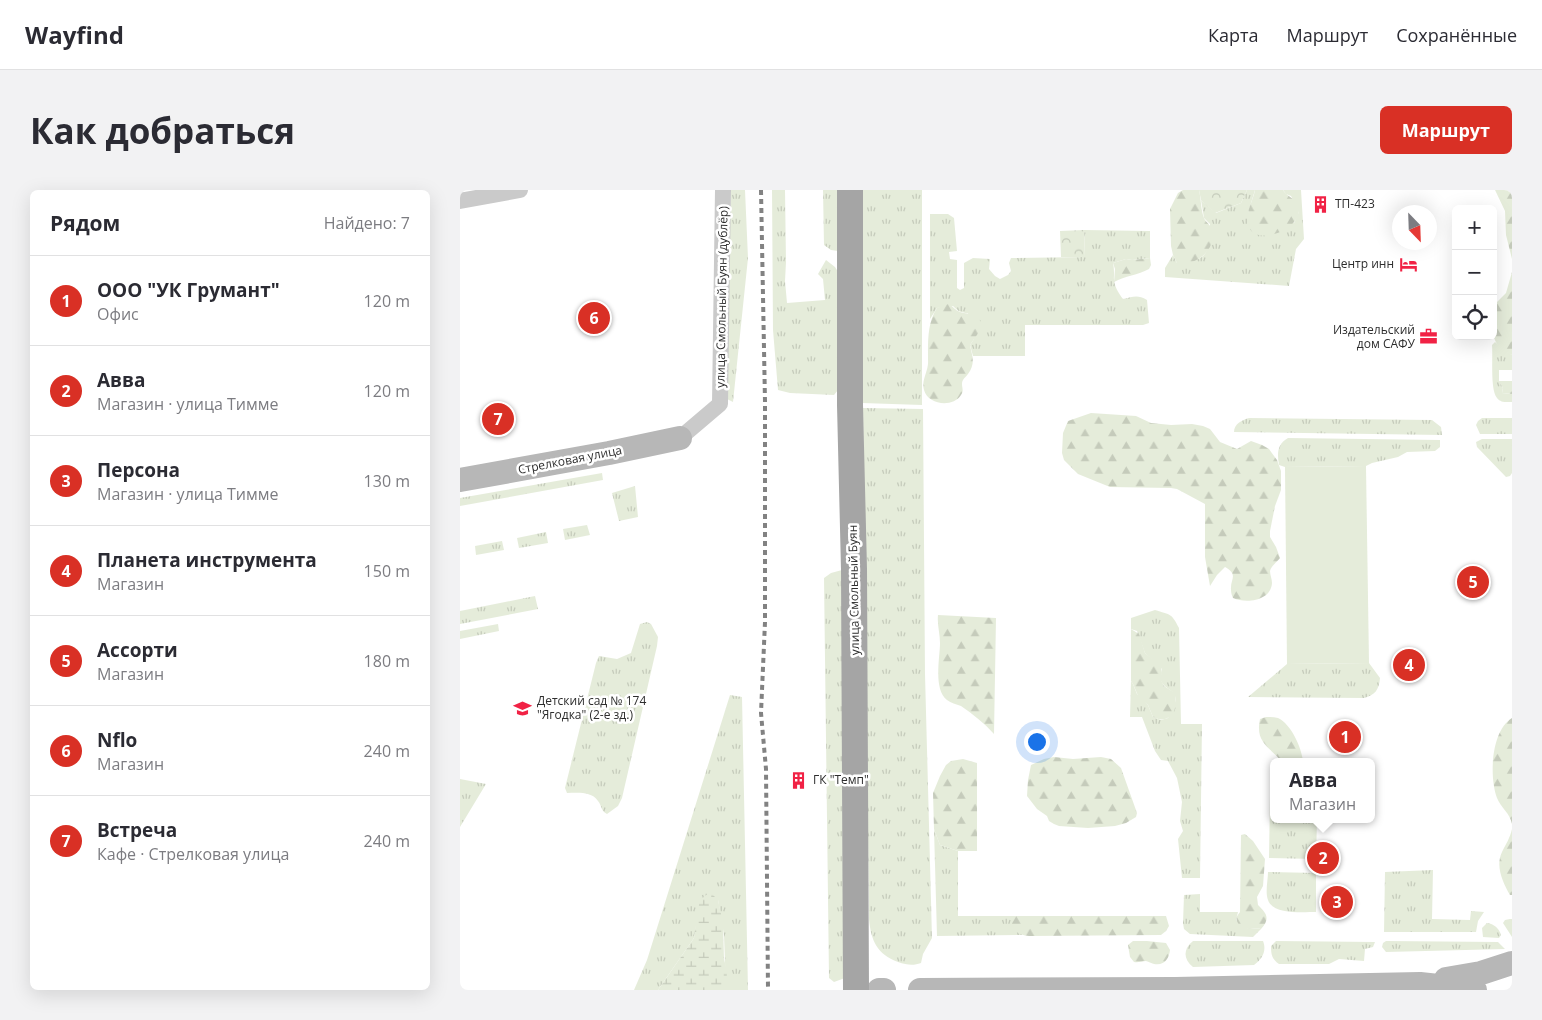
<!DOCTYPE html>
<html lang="ru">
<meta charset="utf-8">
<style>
body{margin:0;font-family:"Open Sans",sans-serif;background:#f2f2f3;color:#2b2b33}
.controls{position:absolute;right:15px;top:15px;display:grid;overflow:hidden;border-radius:8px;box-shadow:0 5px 20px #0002}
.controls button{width:45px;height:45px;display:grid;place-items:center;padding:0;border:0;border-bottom:1px solid #e1e1e2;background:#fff;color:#2b2b33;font:25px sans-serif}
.compass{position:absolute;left:932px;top:15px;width:45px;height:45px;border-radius:50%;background:#fff;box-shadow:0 5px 20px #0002;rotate:157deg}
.you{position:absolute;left:576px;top:551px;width:18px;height:18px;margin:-12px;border:4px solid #fff;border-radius:50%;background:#1a73e8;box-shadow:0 0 0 8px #1a73e833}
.badge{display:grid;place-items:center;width:32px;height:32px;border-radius:50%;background:#d93025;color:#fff;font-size:16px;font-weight:700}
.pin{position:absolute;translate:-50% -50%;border:2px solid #fff;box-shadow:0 1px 5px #0006}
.popup{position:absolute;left:810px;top:568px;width:105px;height:65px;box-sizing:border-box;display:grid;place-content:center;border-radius:8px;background:#fff;filter:drop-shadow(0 1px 4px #0005);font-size:16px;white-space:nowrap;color:#7c7c81}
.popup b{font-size:19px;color:#2b2b33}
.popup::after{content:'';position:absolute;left:50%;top:100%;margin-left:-10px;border:10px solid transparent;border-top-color:#fff}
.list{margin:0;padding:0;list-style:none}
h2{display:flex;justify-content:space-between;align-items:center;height:65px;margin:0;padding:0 20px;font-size:21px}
h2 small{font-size:16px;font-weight:400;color:#7c7c81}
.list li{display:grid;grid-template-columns:32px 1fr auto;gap:15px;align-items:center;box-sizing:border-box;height:90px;padding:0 20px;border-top:1px solid #e1e1e2}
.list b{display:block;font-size:19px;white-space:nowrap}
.list p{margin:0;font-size:16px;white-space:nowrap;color:#7c7c81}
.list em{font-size:16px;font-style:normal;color:#7c7c81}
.icon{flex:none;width:28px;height:28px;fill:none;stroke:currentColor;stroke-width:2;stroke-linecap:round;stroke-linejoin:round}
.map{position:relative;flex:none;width:1052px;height:800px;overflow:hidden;border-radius:8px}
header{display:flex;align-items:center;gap:30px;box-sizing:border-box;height:70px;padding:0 25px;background:#fff;border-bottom:1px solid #e1e1e2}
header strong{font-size:24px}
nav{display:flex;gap:28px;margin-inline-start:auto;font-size:18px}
.intro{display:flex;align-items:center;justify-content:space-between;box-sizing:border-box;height:120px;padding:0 30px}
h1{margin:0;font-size:35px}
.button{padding:12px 22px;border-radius:8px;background:#d93025;color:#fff;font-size:18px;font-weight:700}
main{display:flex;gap:30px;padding:0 30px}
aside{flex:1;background:#fff;border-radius:8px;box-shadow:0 5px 20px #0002}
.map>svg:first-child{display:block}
.grass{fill:url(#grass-tufts)}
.forest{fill:url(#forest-firs)}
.wetland{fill:url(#wetland-marsh)}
.park{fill:url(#park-crowns)}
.pitch{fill:#e5ecda}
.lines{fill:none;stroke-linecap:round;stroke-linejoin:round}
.street{stroke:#cacaca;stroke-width:16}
.secondary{stroke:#b7b7b7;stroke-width:24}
.primary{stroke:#a5a5a5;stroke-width:26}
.rail{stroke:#828282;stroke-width:4;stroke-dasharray:5 4;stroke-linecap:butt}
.labels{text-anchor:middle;stroke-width:5;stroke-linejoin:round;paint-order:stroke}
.poi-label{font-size:12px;fill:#2d2d2d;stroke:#fff;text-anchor:start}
.street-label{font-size:12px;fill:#2d2d2d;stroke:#fff}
</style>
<header>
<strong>Wayfind</strong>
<nav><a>Карта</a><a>Маршрут</a><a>Сохранённые</a></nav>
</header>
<div class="intro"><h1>Как добраться</h1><a class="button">Маршрут</a></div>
<main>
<aside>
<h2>Рядом<small>Найдено: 7</small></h2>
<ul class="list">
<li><span class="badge">1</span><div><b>ООО &quot;УК Грумант&quot;</b><p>Офис</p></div><em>120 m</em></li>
<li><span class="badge">2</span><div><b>Авва</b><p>Магазин · улица Тимме</p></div><em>120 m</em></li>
<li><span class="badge">3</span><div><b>Персона</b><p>Магазин · улица Тимме</p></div><em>130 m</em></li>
<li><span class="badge">4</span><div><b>Планета инструмента</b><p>Магазин</p></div><em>150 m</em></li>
<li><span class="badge">5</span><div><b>Ассорти</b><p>Магазин</p></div><em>180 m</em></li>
<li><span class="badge">6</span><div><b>Nflo</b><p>Магазин</p></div><em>240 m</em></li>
<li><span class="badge">7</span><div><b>Встреча</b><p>Кафе · Стрелковая улица</p></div><em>240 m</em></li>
</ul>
</aside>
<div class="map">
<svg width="1052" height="800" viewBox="0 0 1052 800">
<defs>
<pattern id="grass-tufts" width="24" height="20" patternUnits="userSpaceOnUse" patternTransform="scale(1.25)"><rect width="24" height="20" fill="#e5ecda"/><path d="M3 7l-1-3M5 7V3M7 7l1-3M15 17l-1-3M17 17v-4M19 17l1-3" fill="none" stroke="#c5cbbb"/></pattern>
<pattern id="forest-firs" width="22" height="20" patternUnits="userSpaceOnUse" patternTransform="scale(1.25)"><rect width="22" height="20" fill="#e5ecda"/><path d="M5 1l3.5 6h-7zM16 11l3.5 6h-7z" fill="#c5cbbb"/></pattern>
<pattern id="wetland-marsh" width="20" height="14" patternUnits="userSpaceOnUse" patternTransform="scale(1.25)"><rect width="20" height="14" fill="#e5ecda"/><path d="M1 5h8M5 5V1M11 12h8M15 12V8" fill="none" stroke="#c5cbbb"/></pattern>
<pattern id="park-crowns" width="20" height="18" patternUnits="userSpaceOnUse" patternTransform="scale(1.25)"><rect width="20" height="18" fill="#e5ecda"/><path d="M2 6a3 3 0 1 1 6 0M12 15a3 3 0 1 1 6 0" fill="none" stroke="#c5cbbb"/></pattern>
</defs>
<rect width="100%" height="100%" fill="#fff"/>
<path class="grass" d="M271,0H285L288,68L273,212L265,208Z
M312,0H325L326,72L325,91L327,113L365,110L363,89L358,84L366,70L375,77L380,85L378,200L374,205L330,203L318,200L313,140Z
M363,0H379L378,61L371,60L364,55Z
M402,0H462V215L402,213Z
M787,0H795L788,23L834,33L839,22L831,6L826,4L823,0H841L844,49L836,59L829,96L705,87V78L713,65L717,73C750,70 748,64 750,34L744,28L741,10L756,23L781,13Z
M470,24H488L494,28L497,61L489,62L490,69L497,70V98L500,100L504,98V73L513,68L530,69L529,79L535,86L540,89L548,85L551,81L549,73L551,68L625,67L624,40L690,41V68L672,70L666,69L653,73C654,78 654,81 654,86C653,94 658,103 663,109C673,107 677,104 687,110L689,133L683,135H565V166H513L510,155L514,149L508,123C501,123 498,121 493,116L477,118L470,129V136Z
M1035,152L1047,162L1052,165V180H1039V191L1043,198L1042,203L1052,204V212C1046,212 1041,213 1037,208C1030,200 1033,167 1032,155Z
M403,218L463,219L465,484L472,748L463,764L461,773C453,776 447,775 438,772C417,764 411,751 409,729Z
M789,228L972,230L981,237L982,245L774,242C774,234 782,230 789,228Z
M1022,228H1052V244H1020L1016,235L1018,231Z
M828,248L980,250V257L975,261L947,262L938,267L912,273L906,276L825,277L819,275C817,264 817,254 828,248Z
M1022,249H1052V283L1050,286L1046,287L1017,257L1016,252Z
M142,283L143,290L0,316V308Z
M175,296L178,327L159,331L152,303Z
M127,335L130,345L105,350L103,339Z
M86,342L88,353L59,358L57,348Z
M42,351L44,360L16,365L15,356Z
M382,380L385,788L374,792L369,788L364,388L371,383Z
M75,406L78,419L0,434V421Z
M695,420C710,425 711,422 719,438L721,534H742L740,688H722L718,649L723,641L720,631L722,612L717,588L708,571L701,570L695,561L682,527H670L671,491L673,494L677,504L688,515L693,527L701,530L708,528C713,519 721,507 710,500C706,497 703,495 701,491C700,487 702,483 702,479L685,463L677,441L671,439V428Z
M187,432L191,434L198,447L197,456L162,608L158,616L147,624C141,621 142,616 138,611C131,601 118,603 107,603L105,598L136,473L139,466L157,469L171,463L180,434Z
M38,434L39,441L0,449V441Z
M909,473L920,488C919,500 915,505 904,508L788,507L827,474Z
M270,505L282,507L288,800H266L264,745L258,710L236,736L234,748L198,800H174L187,770Z
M0,589L26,594L0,637Z
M810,606H814V629H857L856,669L809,668Z
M474,639L480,655L498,661V726H555L562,745L477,746Z
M973,680L972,729L1010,730L1011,721L1024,722L1018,731L1016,742H924L925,682Z
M808,682L856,683V722C843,722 813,725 808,710C805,702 808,690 808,682Z
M740,704V722H778L776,730L788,739H801L793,747L730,744L724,739L723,733L724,705Z
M1050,729H1052V747L1043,733L1045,730Z
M1027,733C1034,734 1039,738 1041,745L1039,748L1023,747L1022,738Z
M733,751H803C807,761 802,769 794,775L733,777C723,769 723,759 733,751Z
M816,751L915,752L913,757L905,759L904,771L879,769L869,774H819C812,769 811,765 811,756Z
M926,751L1038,752L1045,759L926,762L922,757L923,753Z"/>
<path class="forest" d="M723,0H739C741,8 741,21 744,28C746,33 751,34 752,41C756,61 736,76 717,73L713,65L711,56L710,19L718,3Z
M795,0H823C828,8 840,10 839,21C838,41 794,57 788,35C785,23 793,11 795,0Z
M1035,0H1052V69L1046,45L1045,21Z
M690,68L691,75L689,79C678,85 665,86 654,92L655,79L653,73L666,69L672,70Z
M1052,82V165C1028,156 1033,137 1033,116L1046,103Z
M488,114C493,116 494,119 498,121C508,127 521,117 521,139L510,155C512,166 516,173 508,184C506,187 502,189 502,194C502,198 504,201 501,205C493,218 468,215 464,200C461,189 469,181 468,170C468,153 467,133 477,118Z
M1039,191H1052V204L1042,203L1043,198Z
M631,223L676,226L691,233L711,235L732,234L743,236L750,239L760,252L777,259L791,251L802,255L809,259L817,270L821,281V300L815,316L810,341V347L816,357L820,368C817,372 811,376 810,381C810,385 812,389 812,393C811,411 786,414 773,408C772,406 771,403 771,400C770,389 779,385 765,377L757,385L750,396L745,367V314L717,299L711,298L650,297L618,284L604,270L602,263L603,243L608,231Z
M478,425L536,428L534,544C524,533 513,524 501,516C496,514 491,513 487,510C473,499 480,467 480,453C480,443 477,435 478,425Z
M671,439L679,444L685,463L701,476L702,483L701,490L704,496L715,503C716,514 717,525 705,529C700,530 698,529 693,527L688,515L679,508L673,494L671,491Z
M806,527C809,527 814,527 818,528C831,534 842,558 843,572H822C809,556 795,553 800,529Z
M1052,528V634C1050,623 1041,618 1037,608C1029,586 1031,541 1052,528Z
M594,567L613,569L641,567L651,569L661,578L677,623L676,627L666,633L655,636L628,638L599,636L594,634L589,631L587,626L577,619L567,606L568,590L571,575L584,569Z
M503,569L517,573V661H498L480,655L474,639L473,603L480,586L486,575L491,571Z
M1052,639V705H1050C1043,693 1035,676 1042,662C1046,654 1050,648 1052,639Z
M785,644L793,651L805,669L803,696L797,707L798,715C806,723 811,728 801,739C793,738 782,742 778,733C775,728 777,726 780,722L781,645Z
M555,726H706L709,736L706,741L701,745L569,746C559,745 553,741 551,731Z
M673,751H687L706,753L710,760C709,768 705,776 694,774C693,774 687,771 686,771C682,771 678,773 674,772L670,767L668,755Z"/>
<path class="wetland" d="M250,702L258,710L263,733L264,769L267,781L266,800H198L234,748L237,723L240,710Z"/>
<path class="park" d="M739,0H787L781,13L755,23L741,10Z
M624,40L625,67H601L600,41Z"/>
<path class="pitch" d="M906,276L909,473L827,474L825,277Z"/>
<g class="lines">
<path class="street" d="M0,11L60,0
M220,248L260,214L263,0"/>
<path class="secondary" d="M0,290L149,263L220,248
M986,789L1021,783L1052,773
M419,800H424
M460,800L715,799L960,794L1015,800"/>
<path class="primary" d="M390,0V215L394,379L396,800"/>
<path class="rail" d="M301,0L305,212V432L301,523L306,579L308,800"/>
</g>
<defs>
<symbol id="building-bare" viewBox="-9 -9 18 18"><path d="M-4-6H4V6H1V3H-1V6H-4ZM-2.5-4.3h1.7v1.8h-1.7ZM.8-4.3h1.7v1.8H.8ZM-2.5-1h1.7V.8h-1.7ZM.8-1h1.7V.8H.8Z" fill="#f12245" stroke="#fff" stroke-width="2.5" paint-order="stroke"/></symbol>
<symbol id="hotel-bare" viewBox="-9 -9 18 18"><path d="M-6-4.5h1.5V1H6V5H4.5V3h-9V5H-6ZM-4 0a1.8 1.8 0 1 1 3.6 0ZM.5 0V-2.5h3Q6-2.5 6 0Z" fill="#f12245" stroke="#fff" stroke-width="2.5" paint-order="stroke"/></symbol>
<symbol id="office-bare" viewBox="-9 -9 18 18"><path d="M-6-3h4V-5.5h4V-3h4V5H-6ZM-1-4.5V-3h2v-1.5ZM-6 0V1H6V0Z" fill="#f12245" stroke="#fff" stroke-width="2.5" paint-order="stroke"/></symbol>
<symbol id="school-bare" viewBox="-9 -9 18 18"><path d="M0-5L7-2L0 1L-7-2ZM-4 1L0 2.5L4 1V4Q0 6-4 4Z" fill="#f12245" stroke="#fff" stroke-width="2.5" paint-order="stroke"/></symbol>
</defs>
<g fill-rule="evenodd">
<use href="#building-bare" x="848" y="2" width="25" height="25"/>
<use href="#hotel-bare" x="936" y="62" width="25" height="25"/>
<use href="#office-bare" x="956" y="134" width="25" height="25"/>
<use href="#school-bare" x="50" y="506" width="25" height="25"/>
<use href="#building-bare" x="326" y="578" width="25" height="25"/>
</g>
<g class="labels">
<g class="poi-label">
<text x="875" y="18">ТП-423</text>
<text x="934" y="78" text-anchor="end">Центр инн</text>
<text x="955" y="144" text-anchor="end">Издательский<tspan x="955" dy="14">дом САФУ</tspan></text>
<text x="77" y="515">Детский сад № 174<tspan x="77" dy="14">"Ягодка" (2-е зд.)</tspan></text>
<text x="353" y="594">ГК "Темп"</text>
</g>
<g class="street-label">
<text transform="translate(262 107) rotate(-89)" y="4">улица Смольный Буян (дублёр)</text>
<text transform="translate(110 270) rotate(-11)" y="4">Стрелковая улица</text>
<text transform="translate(394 400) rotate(-91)" y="4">улица Смольный Буян</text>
</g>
</g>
</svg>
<div class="controls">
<button>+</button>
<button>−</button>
<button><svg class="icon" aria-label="locate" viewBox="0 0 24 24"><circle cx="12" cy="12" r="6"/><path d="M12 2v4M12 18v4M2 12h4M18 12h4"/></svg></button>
</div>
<svg class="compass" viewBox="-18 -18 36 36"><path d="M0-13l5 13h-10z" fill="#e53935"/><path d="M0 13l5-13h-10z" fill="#7c7c81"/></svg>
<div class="you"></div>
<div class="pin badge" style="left:885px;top:547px">1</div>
<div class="pin badge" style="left:863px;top:668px">2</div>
<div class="popup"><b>Авва</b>Магазин</div>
<div class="pin badge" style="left:877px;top:712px">3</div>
<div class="pin badge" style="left:949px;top:475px">4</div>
<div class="pin badge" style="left:1013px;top:392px">5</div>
<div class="pin badge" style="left:134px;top:128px">6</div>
<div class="pin badge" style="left:38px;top:229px">7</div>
</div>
</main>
